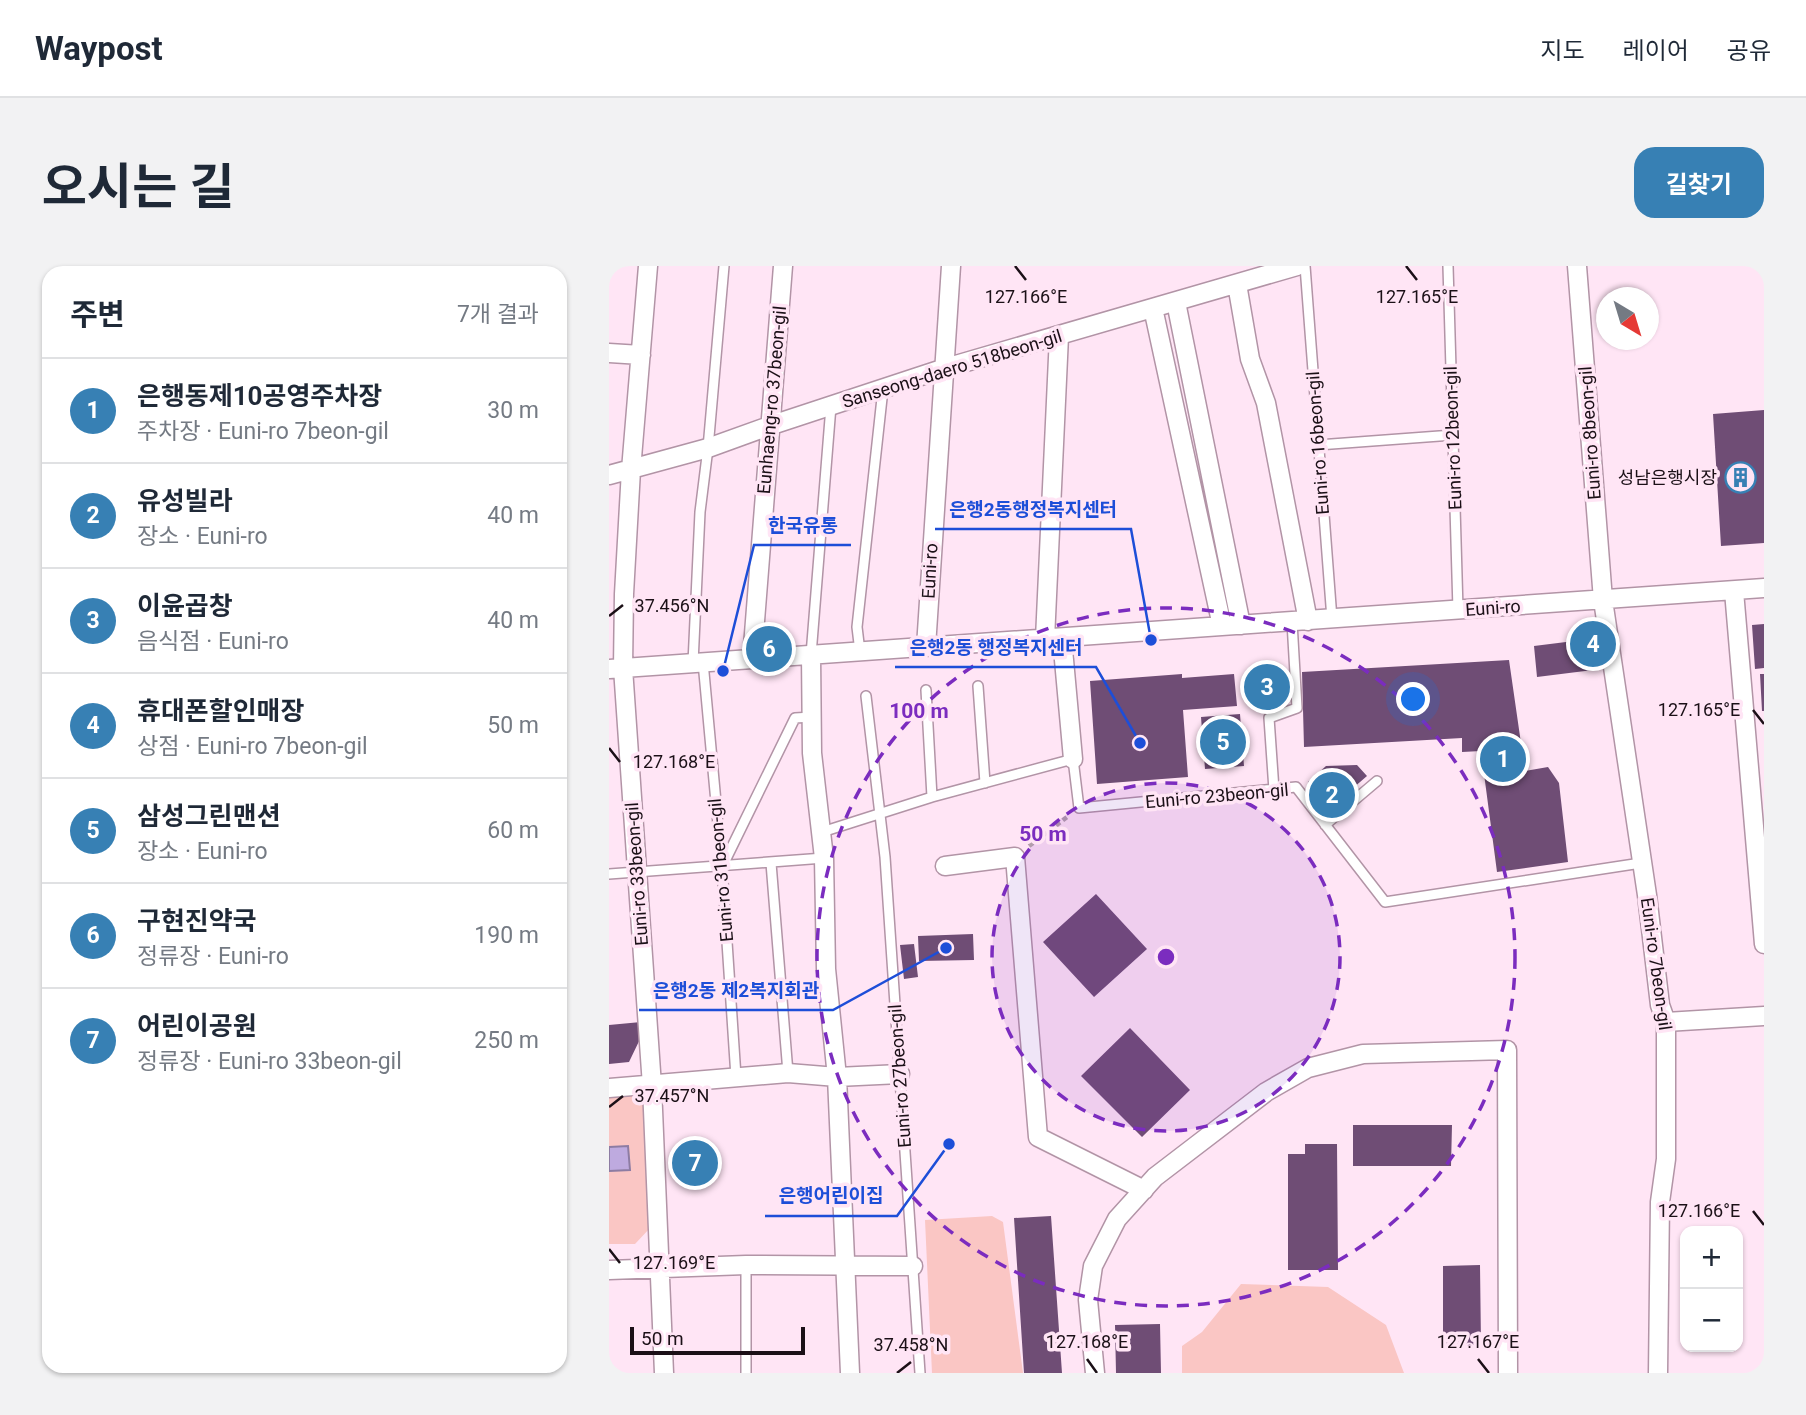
<!DOCTYPE html>
<html lang="ko">
<meta charset="utf-8">
<style>
body{margin:0;font-family:Roboto,"Noto Sans KR",sans-serif;background:#f2f2f3;color:#1f2937}
.controls{position:absolute;right:21px;bottom:21px;display:grid;overflow:hidden;border-radius:14px;box-shadow:0 2px 5px #0004}
.controls button{width:63px;height:63px;display:grid;place-items:center;padding:0;border:0;border-bottom:2px solid #e0e1e3;background:#fff;color:#1f2937;font:35px sans-serif}
.compass{position:absolute;left:987px;top:21px;width:63px;height:63px;border-radius:50%;background:#fff;box-shadow:0 2px 5px #0004;rotate:142deg}
.scale{position:absolute;left:21px;bottom:18px;width:175px;box-sizing:border-box;padding-left:7px;border:4px solid #1b1017;border-top:0;font-size:19px;line-height:24px;white-space:nowrap;color:#1b1017;-webkit-text-stroke:5px #ffe5f5;paint-order:stroke}
.you{position:absolute;left:805px;top:434px;width:24px;height:24px;margin:-18px;border:5px solid #fff;border-radius:50%;background:#1a73e8;box-shadow:0 0 0 10px #1a73e833}
.badge{display:grid;place-items:center;width:46px;height:46px;border-radius:50%;background:#3780b4;color:#fff;font-size:23px;font-weight:700}
.pin{position:absolute;translate:-50% -50%;border:4px solid #fff;box-shadow:0 2px 7px #0006}
.list{margin:0;padding:0;list-style:none}
h2{display:flex;justify-content:space-between;align-items:center;height:91px;margin:0;padding:0 28px;font-size:30px}
h2 small{font-size:23px;font-weight:400;color:#747a83}
.list li{display:grid;grid-template-columns:46px 1fr auto;gap:21px;align-items:center;box-sizing:border-box;height:105px;padding:0 28px;border-top:2px solid #e0e1e3}
.list b{display:block;font-size:26px;white-space:nowrap}
.list p{margin:0;font-size:23px;white-space:nowrap;color:#747a83}
.list em{font-size:23px;font-style:normal;color:#747a83}
.map{position:relative;flex:none;width:1155px;height:1107px;overflow:hidden;border-radius:21px}
header{display:flex;align-items:center;gap:42px;box-sizing:border-box;height:98px;padding:0 35px;background:#fff;border-bottom:2px solid #e0e1e3}
header strong{font-size:33px}
nav{display:flex;gap:38px;margin-inline-start:auto;font-size:24px}
.intro{display:flex;align-items:center;justify-content:space-between;box-sizing:border-box;height:168px;padding:0 42px}
h1{margin:0;font-size:49px}
.button{padding:18px 32px;border-radius:21px;background:#3780b4;color:#fff;font-size:24px;font-weight:700}
main{display:flex;gap:42px;padding:0 42px}
aside{flex:1;background:#fff;border-radius:21px;box-shadow:0 2px 5px #0004}
.map>svg:first-child{display:block}
.green{fill:#fac6c4}
.water{fill:#beaadf;stroke:#8d7ca3;stroke-width:2}
.building{fill:#6f4d75}
.lines{fill:none;stroke-linecap:round;stroke-linejoin:round}
.lane-casing{stroke:#b294a6;stroke-width:12}
.street-casing{stroke:#b294a6;stroke-width:21}
.path{stroke:#b39eab;stroke-width:4.5;stroke-dasharray:5 3.5;stroke-linecap:butt}
.lane{stroke:#fff;stroke-width:9}
.street{stroke:#fff;stroke-width:18}
.ticks{fill:none;stroke:#1b1017;stroke-width:2.5}
.ring{fill:none;stroke:#7b2cbf;stroke-width:3.5;stroke-dasharray:12 9}
.labels{text-anchor:middle;stroke-width:7;stroke-linejoin:round;paint-order:stroke}
.street-label{font-size:18px;fill:#1b1017;stroke:#ffe5f5}
.poi-label{font-size:18px;fill:#1b1017;stroke:#ffe5f5;text-anchor:end}
.ticks-label{font-size:18px;text-anchor:middle;fill:#1b1017;stroke:#ffe5f5;stroke-width:7;stroke-linejoin:round;paint-order:stroke}
.centre{fill:#7b2cbf;stroke:#ffe5f5;stroke-width:3.5}
.ring-label{font-size:21px;text-anchor:middle;font-weight:bold;fill:#7b2cbf;stroke:#ffe5f5;stroke-width:7;stroke-linejoin:round;paint-order:stroke}
.leader{fill:none;stroke:#1d4ed8;stroke-width:2.5}
.callout-dot{fill:#1d4ed8;stroke:#ffe5f5;stroke-width:2.5}
.callout-label{font-size:19px;text-anchor:middle;font-weight:bold;fill:#1d4ed8;stroke:#ffe5f5;stroke-width:7;stroke-linejoin:round;paint-order:stroke}
</style>
<header>
<strong>Waypost</strong>
<nav><a>지도</a><a>레이어</a><a>공유</a></nav>
</header>
<div class="intro"><h1>오시는 길</h1><a class="button">길찾기</a></div>
<main>
<aside>
<h2>주변<small>7개 결과</small></h2>
<ul class="list">
<li><span class="badge">1</span><div><b>은행동제10공영주차장</b><p>주차장 · Euni-ro 7beon-gil</p></div><em>30 m</em></li>
<li><span class="badge">2</span><div><b>유성빌라</b><p>장소 · Euni-ro</p></div><em>40 m</em></li>
<li><span class="badge">3</span><div><b>이윤곱창</b><p>음식점 · Euni-ro</p></div><em>40 m</em></li>
<li><span class="badge">4</span><div><b>휴대폰할인매장</b><p>상점 · Euni-ro 7beon-gil</p></div><em>50 m</em></li>
<li><span class="badge">5</span><div><b>삼성그린맨션</b><p>장소 · Euni-ro</p></div><em>60 m</em></li>
<li><span class="badge">6</span><div><b>구현진약국</b><p>정류장 · Euni-ro</p></div><em>190 m</em></li>
<li><span class="badge">7</span><div><b>어린이공원</b><p>정류장 · Euni-ro 33beon-gil</p></div><em>250 m</em></li>
</ul>
</aside>
<div class="map">
<svg width="1155" height="1107" viewBox="0 0 1155 1107">
<rect width="100%" height="100%" fill="#ffe5f5"/>
<path class="green" d="M39,828L42,961L26,978H0V832Z
M383,950L394,956L414,1107H323L316,954Z
M632,1018L719,1021L777,1059L795,1107H573V1080L593,1066Z"/>
<path class="water" d="M19,880L21,904L0,905V881Z"/>
<path class="building" d="M1155,144V277L1112,280L1104,148Z
M1155,358V402L1146,403L1143,359Z
M989,372L992,403L928,411L925,380Z
M900,394L916,505L939,501L950,517L959,596L888,606L872,485L853,486V472L695,481L693,406Z
M674,405L676,435L642,438L639,407Z
M573,408V412L625,408L628,440L574,444L579,511L488,518L481,415Z
M1151,408H1155V445H1153Z
M631,448L635,500L596,503L592,451Z
M748,499L758,510L722,541L699,516L717,500Z
M487,628L538,683L485,731L434,676Z
M364,668L365,694L310,695L309,670Z
M305,678L309,711L295,713L291,679Z
M32,756L33,769L20,796L0,798V759Z
M521,762L581,824L533,871L472,810Z
M744,859H843L842,900H744Z
M696,878H728L729,1004H679V888H696Z
M442,950L453,1107H415L405,952Z
M871,999L872,1079L834,1080V1000Z
M551,1058L552,1107H507L506,1059Z"/>
<g class="lines">
<defs>
<path id="lane" d="M696,0L723,353
M839,0L849,344
M709,179L844,169
M251,386L248,361L274,123
M202,389L222,140
M94,396L113,601L127,811
M84,397L91,246L99,182L115,0
M369,420L376,517
M317,424L323,531
M257,430L276,591L311,1107
M665,524L660,452L688,442L683,356
M716,559L768,515
M213,566L323,531L464,493L470,542L687,521L776,636L1032,597
M162,597L179,807
M114,599L186,452L203,451
M0,608L215,592
M137,999V1107"/>
<path id="street" d="M39,0L22,204L15,328L14,402L43,820L55,1107
M968,0L994,334L1038,629L1051,739L1057,756V893L1051,936L1049,1107
M628,18L641,93L657,137L699,355
M567,36L632,359
M544,42L613,360
M0,87L32,89
M0,209L99,182L160,160L333,103L688,0
M1125,325L1155,678
M453,372L464,493
M436,373L450,70
M317,381L342,0
M202,389L203,487L215,592L217,703L228,811L241,1107
M143,393L174,0
M0,403L1155,322
M336,600L406,591L429,871L535,924
M1057,756L1155,750
M0,822L179,807L228,811L291,808
M0,1004L137,999L304,1000
M486,1107L479,1034L484,1000L508,953L546,911L657,826L699,802L754,788L898,784L899,1107"/>
</defs>
<use href="#lane" class="lane-casing"/>
<use href="#street" class="street-casing"/>
<path class="path" d="M420,580L458,551"/>
<use href="#lane" class="lane"/>
<use href="#street" class="street"/>
</g>
<path class="ticks" d="M406,0L417,14M797,0L808,14M0,350L14,339M1144,444L1155,458M0,482L11,496M0,841L14,830M1144,945L1155,959M0,983L11,997M478,1093L488,1107M869,1093L880,1107M288,1107L302,1096"/>
<circle cx="557" cy="691" r="174" fill="#7b2cbf" fill-opacity=".12"/>
<g class="ring">
<circle cx="557" cy="691" r="174"/>
<circle cx="557" cy="691" r="349"/>
</g>
<defs>
<symbol id="building-ring" viewBox="-11 -11 22 22"><circle r="9.5" fill="#ffe5f5" stroke="#3780b4" stroke-width="1.5"/><path d="M-4-6H4V6H1V3H-1V6H-4ZM-2.5-4.3h1.7v1.8h-1.7ZM.8-4.3h1.7v1.8H.8ZM-2.5-1h1.7V.8h-1.7ZM.8-1h1.7V.8H.8Z" fill="#3780b4"/></symbol>
</defs>
<g fill-rule="evenodd">
<use href="#building-ring" x="1114" y="194" width="35" height="35"/>
</g>
<g class="labels">
<g class="street-label">
<text transform="translate(343 103) rotate(-17)" y="6">Sanseong-daero 518beon-gil</text>
<text transform="translate(163 134) rotate(-85)" y="6">Eunhaeng-ro 37beon-gil</text>
<text transform="translate(981 167) rotate(-94)" y="6">Euni-ro 8beon-gil</text>
<text transform="translate(844 172) rotate(-92)" y="6">Euni-ro 12beon-gil</text>
<text transform="translate(709 177) rotate(-94)" y="6">Euni-ro 16beon-gil</text>
<text transform="translate(321 305) rotate(-87)" y="6">Euni-ro</text>
<text transform="translate(884 342) rotate(-4)" y="6">Euni-ro</text>
<text transform="translate(608 530) rotate(-5)" y="6">Euni-ro 23beon-gil</text>
<text transform="translate(112 604) rotate(-95)" y="6">Euni-ro 31beon-gil</text>
<text transform="translate(28 608) rotate(-94)" y="6">Euni-ro 33beon-gil</text>
<text transform="translate(1047 698) rotate(82)" y="6">Euni-ro 7beon-gil</text>
<text transform="translate(291 810) rotate(-94)" y="6">Euni-ro 27beon-gil</text>
</g>
<g class="poi-label">
<text x="1108" y="218">성남은행시장</text>
</g>
</g>
<g class="ticks-label">
<text x="417" y="37">127.166°E</text>
<text x="808" y="37">127.165°E</text>
<text x="63" y="346">37.456°N</text>
<text x="1090" y="450">127.165°E</text>
<text x="65" y="502">127.168°E</text>
<text x="63" y="836">37.457°N</text>
<text x="1090" y="951">127.166°E</text>
<text x="65" y="1003">127.169°E</text>
<text x="478" y="1082">127.168°E</text>
<text x="869" y="1082">127.167°E</text>
<text x="302" y="1085">37.458°N</text>
</g>
<circle cx="557" cy="691" r="10" class="centre"/>
<g class="ring-label">
<text x="310" y="452">100 m</text>
<text x="434" y="575">50 m</text>
</g>
<path class="leader" d="M542 374L522 263H326M114 405L145 279H242M531 477L487 401H286M337 682L224 744H30M340 878L288 950H156"/>
<g class="callout-dot">
<circle cx="542" cy="374" r="7"/>
<circle cx="114" cy="405" r="7"/>
<circle cx="531" cy="477" r="7"/>
<circle cx="337" cy="682" r="7"/>
<circle cx="340" cy="878" r="7"/>
</g>
<g class="callout-label">
<text x="424" y="250">은행2동행정복지센터</text>
<text x="194" y="266">한국유통</text>
<text x="387" y="388">은행2동 행정복지센터</text>
<text x="127" y="731">은행2동 제2복지회관</text>
<text x="222" y="936">은행어린이집</text>
</g>
</svg>
<div class="controls">
<button>+</button>
<button>−</button>
</div>
<svg class="compass" viewBox="-18 -18 36 36"><path d="M0-13l5 13h-10z" fill="#e53935"/><path d="M0 13l5-13h-10z" fill="#747a83"/></svg>
<div class="scale">50 m</div>
<div class="you"></div>
<div class="pin badge" style="left:894px;top:493px">1</div>
<div class="pin badge" style="left:723px;top:529px">2</div>
<div class="pin badge" style="left:658px;top:421px">3</div>
<div class="pin badge" style="left:984px;top:378px">4</div>
<div class="pin badge" style="left:614px;top:476px">5</div>
<div class="pin badge" style="left:160px;top:383px">6</div>
<div class="pin badge" style="left:86px;top:897px">7</div>
</div>
</main>
